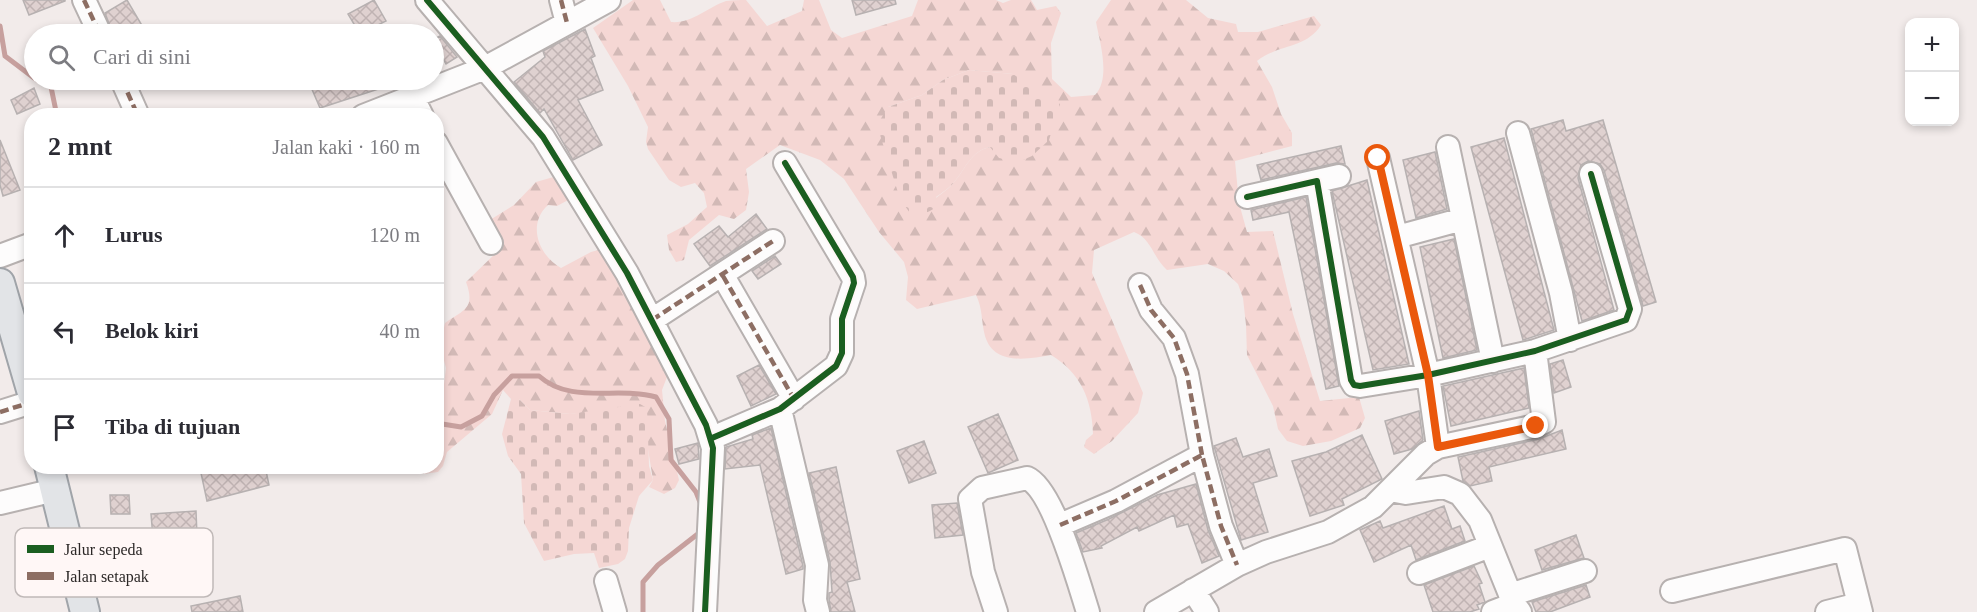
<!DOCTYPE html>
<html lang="id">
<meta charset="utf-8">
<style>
body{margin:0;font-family:"Times New Roman",serif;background:#f2f2f3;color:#2b2b33}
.controls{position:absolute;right:18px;top:18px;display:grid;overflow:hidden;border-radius:12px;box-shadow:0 3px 9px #0003}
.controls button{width:54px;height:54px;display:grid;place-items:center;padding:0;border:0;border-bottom:2px solid #e1e1e2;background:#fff;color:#2b2b33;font:30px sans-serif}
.stop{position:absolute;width:18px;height:18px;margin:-14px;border:4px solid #ea580c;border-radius:50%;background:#fff}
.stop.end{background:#ea580c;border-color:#fff;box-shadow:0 2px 6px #0008}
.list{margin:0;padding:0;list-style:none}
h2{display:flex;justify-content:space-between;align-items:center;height:78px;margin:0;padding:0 24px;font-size:26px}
h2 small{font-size:20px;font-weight:400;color:#7c7c81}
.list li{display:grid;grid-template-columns:39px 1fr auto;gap:18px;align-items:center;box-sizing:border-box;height:96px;padding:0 24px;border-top:2px solid #e1e1e2}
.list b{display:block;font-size:22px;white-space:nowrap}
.list em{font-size:20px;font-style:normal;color:#7c7c81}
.icon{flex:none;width:33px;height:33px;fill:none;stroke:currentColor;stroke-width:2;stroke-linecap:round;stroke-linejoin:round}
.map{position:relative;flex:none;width:1977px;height:612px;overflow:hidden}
.search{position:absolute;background:#fff;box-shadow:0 3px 9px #0003;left:24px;top:24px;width:420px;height:66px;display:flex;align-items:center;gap:15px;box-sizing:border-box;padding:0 21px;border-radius:33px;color:#7c7c81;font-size:22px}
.panel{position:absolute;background:#fff;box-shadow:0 3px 9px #0003;left:24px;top:108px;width:420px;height:366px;border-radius:24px}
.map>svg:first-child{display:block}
.forest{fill:url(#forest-firs);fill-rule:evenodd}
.cemetery{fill:url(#cemetery-stones)}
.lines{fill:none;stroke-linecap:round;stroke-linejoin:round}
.stream{stroke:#c7a09e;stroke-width:5}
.building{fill:url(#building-cross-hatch);stroke:#b7b1b1;stroke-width:1.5}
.minor-casing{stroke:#b7b1b0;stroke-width:26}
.major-casing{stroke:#a0a4a9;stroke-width:32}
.minor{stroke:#fdfcfc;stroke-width:22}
.major{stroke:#e2e4e7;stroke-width:28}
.quiet{stroke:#8d6e63;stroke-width:4.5;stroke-dasharray:9 4.5;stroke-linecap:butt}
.cycleway-casing{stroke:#fff7f6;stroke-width:10}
.cycleway{stroke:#1b5e20;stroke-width:6}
.route{stroke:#ea580c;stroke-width:8}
.key{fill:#fff7f6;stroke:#c0b9b8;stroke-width:1.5}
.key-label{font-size:16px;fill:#2c2827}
</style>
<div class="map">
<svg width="1977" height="612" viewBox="0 0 1977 612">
<defs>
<pattern id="forest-firs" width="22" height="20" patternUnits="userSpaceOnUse" patternTransform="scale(1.5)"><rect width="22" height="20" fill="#f5d7d4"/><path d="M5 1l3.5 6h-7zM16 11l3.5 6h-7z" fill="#d2b9b6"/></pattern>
<pattern id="cemetery-stones" width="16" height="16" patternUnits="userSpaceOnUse" patternTransform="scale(1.5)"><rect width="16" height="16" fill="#f5d7d4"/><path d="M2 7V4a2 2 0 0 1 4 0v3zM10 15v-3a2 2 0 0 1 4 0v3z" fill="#d2b9b6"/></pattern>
<pattern id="building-cross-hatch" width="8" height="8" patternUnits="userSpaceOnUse" patternTransform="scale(1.5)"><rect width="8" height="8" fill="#dfd1d0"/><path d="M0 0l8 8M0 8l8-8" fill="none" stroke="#c0b3b3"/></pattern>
</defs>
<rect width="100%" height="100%" fill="#f2ebea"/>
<path class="forest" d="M633,0H660L671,22C691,24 708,7 726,1C732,0 740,0 746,0L767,26L802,11L804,0H819L831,30L842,38L912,16L918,0H996L1003,3L1011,0H1031L1037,10L1056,6L1061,13L1051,43L1052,79L1071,97L1095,95C1111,78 1100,43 1096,22L1111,0H1186L1208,18L1236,24L1238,32H1258L1314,16L1321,25C1306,49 1278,44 1257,61L1272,87L1281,114L1292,133V146L1235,161L1239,203L1247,232L1273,231L1293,314L1320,401L1359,397L1365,418L1360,428L1331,441L1303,446L1287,441L1278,429L1273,406L1247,355L1246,325L1243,298L1238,284L1224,271L1208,264L1167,270C1153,258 1152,239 1134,232L1094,250L1092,273L1143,393L1138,413L1112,441L1094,454L1084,447L1086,440L1093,434C1092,400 1081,373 1051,355C1028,359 994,366 985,336C981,321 983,309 976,295L917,309L906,300L908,277L904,262L879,232L844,179L820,160L780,145L746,169L749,192L746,210L734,219L719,215L689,240L684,260L676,262L669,250L667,235L688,224L707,207L704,193L695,183L681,187L669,180L648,149L646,142L648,127L628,86L593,28ZM969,70L1013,74L990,147C971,151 966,168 955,181C950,188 942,193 936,198L888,107L922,95L943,80Z
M557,176L572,198L557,206L548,205C527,224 538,255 561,268L591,252L602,249L659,352L667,377L662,390L665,421L679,480L675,488L664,494L649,487L653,480L648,449L602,411L570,414L530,410L519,399H511L503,390L492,414L447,452L443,466L438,472L423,474L417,467L436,466L437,401L444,384L446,368L440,346L445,323C463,310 476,309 466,282L500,249L490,220L514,205L536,182Z"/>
<path class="cemetery" d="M969,70L1013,74L1060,104L1049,140L1032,156L1018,162L999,158L990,147C971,151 966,168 955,181C950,188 943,192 936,197L939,204C931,213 921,215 910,213L900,199L877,125L888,107L922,95L943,80Z
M511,399H519L530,410L570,414L640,404L647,408L649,466L653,480L639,496L629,528L628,551L625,559L618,564L599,568L594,553L574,554L544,561L524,523L521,474L508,456L502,434Z"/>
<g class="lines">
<path class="stream" d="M0,26L5,56L34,78
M37,80L51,87L57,116
M436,423L461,427L482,416L494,395L512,376H539C571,405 617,386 656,397L669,419L671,460L696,492L702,507
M643,612V582L658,565L699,533L700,528"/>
</g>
<path class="building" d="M23,0H65V1L29,15Z
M127,0L147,34H113L105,13Z
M374,0L386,21L360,34L348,14Z
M852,0H895L896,4L856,15Z
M585,29L595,56L591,58L603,90L578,100L602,145L573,160L544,109L540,113L514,82L545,57L543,51Z
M440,36L457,57L446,64L434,43V39Z
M308,80H397V83L320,108Z
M34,88L40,104L17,114L11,100Z
M1563,120L1566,131L1603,120L1656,302L1643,306L1604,170L1600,164L1588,161L1581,165L1578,178L1614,310L1582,321L1531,129Z
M1504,138L1554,330L1523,340L1471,147Z
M0,140L20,190L3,196L0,185Z
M1341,146L1345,164L1336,163L1261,180L1257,165Z
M1435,152L1447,209L1416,218L1403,160Z
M1367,180L1409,364L1373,370L1332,191Z
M1306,197L1339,386L1326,389L1289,212L1253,220L1251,210Z
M756,214L767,229L710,266L694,244L719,226L728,237Z
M1454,239L1477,350L1443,358L1420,247Z
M775,256L781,264L758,279L752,271Z
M1563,360L1571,387L1554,393L1550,364Z
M759,365L776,394L751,406L737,376Z
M1524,368L1529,408L1451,426L1443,386Z
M1419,411L1423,440L1412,449L1394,454L1385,421Z
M998,414L1018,460L988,473L968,427Z
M771,428L803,566V569L786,574L760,465L725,469L726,447L753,439L752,435Z
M1562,430L1566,449L1489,467L1492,481L1470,486L1463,481L1458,457L1539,439Z
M1362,435L1382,479L1342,499L1344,505L1310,516L1292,461L1326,452Z
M1236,438L1243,457L1269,449L1277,476L1253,483L1268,532L1241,540L1214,446Z
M924,441L936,473L909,483L897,451Z
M698,443L699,459L679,464L675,449Z
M230,466H265L269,485L207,501L201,473Z
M836,467L860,579L847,582L855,612H831L829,599V593L832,592L830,562L809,473Z
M1196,484L1208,530L1219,556L1202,563L1188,524L1177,527L1174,515L1139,531L1137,527L1101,546L1102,548L1083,552L1076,533L1109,519L1157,495Z
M110,495H129L130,514H111Z
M957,503L963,535L935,538L932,505Z
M1444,506L1452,529L1460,526L1465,541L1416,560L1411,545L1374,562L1360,530L1380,521L1383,528Z
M196,511L197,536L153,538L151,514Z
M1576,535L1584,558L1542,570L1535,550Z
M1474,566L1482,583L1479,584L1485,602L1477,605L1479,609L1470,612H1433L1424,585Z
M1586,585L1590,597L1550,612H1536L1532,602Z
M240,596L243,612H192L191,606Z"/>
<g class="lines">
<defs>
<path id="minor" d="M84,0L100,34
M427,0L543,137L627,273L706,425L713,448L705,612
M561,0L567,23
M122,80L138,116
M412,96L422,116
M363,116L485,68L609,0
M1518,133L1561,293L1570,340
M436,143L491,243
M1448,147L1493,361
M1317,181L1339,176
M1247,197L1317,181L1351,380L1354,385L1360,386L1428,375L1535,351L1626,320L1630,309L1591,174
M1397,237L1463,219
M0,256L32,244
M723,276L794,399
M1140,285L1151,310L1174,338L1187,374L1202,455
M652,320L773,241
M780,409L817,565L815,600L818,612
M0,412L32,402
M712,438L780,409L836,366L842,353V319L854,283L853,277L785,163
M1438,447L1536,426L1544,422L1535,351
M1390,490L1406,493L1444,487L1460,494L1480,520L1514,604L1520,612
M0,503L55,490
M1060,525L1116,501L1202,455L1221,526L1237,565
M1419,573L1490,546
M606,581L615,612
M1193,590L1207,612
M1672,591L1845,549L1861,612
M1510,595L1585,571
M996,612L983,572L970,499L982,488L1027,478C1053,489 1079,584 1088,612
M1156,612L1237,565L1266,552L1328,532L1373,507L1426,454L1438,447L1428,375L1378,158
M1493,612L1514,604
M1827,612L1859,604"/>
<path id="major" d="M0,283L32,393
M49,466L85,612"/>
</defs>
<use href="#minor" class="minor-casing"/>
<use href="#major" class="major-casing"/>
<use href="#minor" class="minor"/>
<use href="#major" class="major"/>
<path class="quiet" d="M84,0L100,34
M561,0L567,23
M122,80L138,116
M723,276L794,399
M1140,285L1151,310L1174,338L1187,374L1202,455
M652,320L773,241
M0,412L32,402
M1060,525L1116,501L1202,455L1221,526L1237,565"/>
<defs>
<path id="cycleway" d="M427,0L543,137L627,273L706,425L713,448L705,612
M1247,197L1317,181L1351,380L1354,385L1360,386L1428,375L1535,351L1626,320L1630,309L1591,174
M712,438L780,409L836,366L842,353V319L854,283L853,277L785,163"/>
</defs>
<use href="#cycleway" class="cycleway-casing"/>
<use href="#cycleway" class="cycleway"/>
</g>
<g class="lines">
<path class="route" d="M1378,158L1428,375L1438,447L1536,426"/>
</g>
<rect x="15" y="528" width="198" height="69" rx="9" class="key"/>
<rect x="27" y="545" width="27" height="8" fill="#1b5e20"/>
<rect x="27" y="572" width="27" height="8" fill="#8d6e63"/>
<g class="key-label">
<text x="64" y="555">Jalur sepeda</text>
<text x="64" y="582">Jalan setapak</text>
</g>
</svg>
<div class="controls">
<button>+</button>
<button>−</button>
</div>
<div class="stop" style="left:1378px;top:158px"></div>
<div class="stop end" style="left:1536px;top:426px"></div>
<div class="search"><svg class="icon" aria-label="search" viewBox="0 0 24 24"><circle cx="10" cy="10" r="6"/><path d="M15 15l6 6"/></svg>Cari di sini</div>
<section class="panel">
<h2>2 mnt<small>Jalan kaki · 160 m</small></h2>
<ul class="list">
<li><svg class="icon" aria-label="ahead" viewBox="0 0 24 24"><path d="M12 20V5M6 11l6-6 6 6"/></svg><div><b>Lurus</b></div><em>120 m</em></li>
<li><svg class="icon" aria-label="left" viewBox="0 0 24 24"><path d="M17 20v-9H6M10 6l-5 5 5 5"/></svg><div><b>Belok kiri</b></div><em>40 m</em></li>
<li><svg class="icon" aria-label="arrive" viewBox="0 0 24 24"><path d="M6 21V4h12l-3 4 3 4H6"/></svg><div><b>Tiba di tujuan</b></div></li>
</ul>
</section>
</div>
